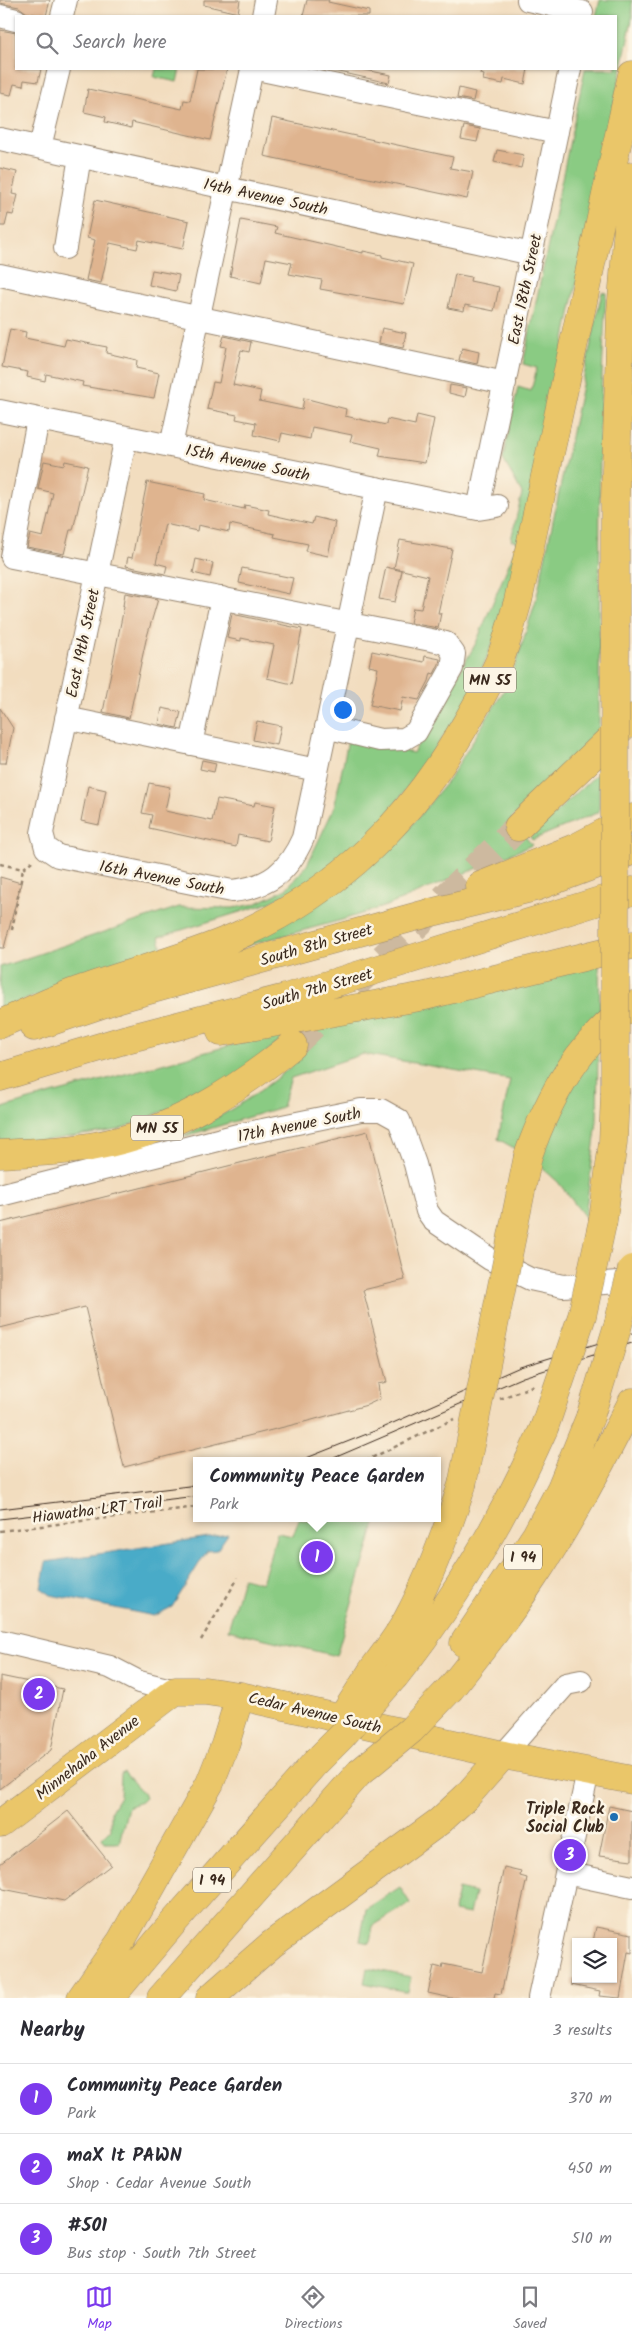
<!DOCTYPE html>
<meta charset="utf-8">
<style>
body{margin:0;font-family:Kalam,sans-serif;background:#f7f7f7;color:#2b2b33}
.controls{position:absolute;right:15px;bottom:15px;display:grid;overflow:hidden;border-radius:0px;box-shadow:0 1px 4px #0004}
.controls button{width:45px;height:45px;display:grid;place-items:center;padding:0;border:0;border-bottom:1px solid #e1e1e2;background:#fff;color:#2b2b33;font:25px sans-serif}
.you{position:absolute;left:342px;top:709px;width:18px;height:18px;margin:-12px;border:4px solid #fff;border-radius:50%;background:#1a73e8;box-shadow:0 0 0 8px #1a73e833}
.badge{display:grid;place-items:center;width:32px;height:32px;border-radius:50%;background:#7c3aed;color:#fff;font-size:16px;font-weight:700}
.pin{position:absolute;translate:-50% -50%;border:2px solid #fff;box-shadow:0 1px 5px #0006}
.popup{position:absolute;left:193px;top:1457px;width:248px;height:65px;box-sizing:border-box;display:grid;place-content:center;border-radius:0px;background:#fff;filter:drop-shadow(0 1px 4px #0005);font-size:16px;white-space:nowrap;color:#7c7c81}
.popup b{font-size:19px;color:#2b2b33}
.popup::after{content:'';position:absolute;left:50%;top:100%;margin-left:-10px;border:10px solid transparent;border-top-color:#fff}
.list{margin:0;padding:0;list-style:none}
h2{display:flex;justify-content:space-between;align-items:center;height:65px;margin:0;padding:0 20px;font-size:21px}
h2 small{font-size:16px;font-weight:400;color:#7c7c81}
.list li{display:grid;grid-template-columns:32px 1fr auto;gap:15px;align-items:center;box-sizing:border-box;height:70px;padding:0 20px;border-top:1px solid #e1e1e2}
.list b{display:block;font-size:19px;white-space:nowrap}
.list p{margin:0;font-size:16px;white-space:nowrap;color:#7c7c81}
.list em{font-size:16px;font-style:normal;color:#7c7c81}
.icon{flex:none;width:28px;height:28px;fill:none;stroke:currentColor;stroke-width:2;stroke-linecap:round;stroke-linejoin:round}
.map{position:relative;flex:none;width:632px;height:1998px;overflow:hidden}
.search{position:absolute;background:#fff;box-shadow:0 1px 4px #0004;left:15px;right:15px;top:15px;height:55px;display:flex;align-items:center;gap:12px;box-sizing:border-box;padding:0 18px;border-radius:0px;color:#7c7c81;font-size:19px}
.sheet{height:275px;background:#fff}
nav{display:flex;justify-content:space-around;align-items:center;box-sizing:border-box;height:70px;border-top:1px solid #e1e1e2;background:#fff;font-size:14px;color:#7c7c81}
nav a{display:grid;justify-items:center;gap:2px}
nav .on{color:#7c3aed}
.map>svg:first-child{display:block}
.green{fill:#8acb83;stroke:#627a50}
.water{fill:#48abc8;stroke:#426a73}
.building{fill:#dfb48f}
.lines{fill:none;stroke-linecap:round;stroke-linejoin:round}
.highway-tunnel{stroke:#cdb99f;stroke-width:28;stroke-dasharray:28 14;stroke-linecap:butt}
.minor-casing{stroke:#96846e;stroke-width:24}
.major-casing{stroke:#96846e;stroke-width:29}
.highway-casing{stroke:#96846e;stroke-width:29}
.path{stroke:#96846e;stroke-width:2.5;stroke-dasharray:4 4;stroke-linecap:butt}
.minor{stroke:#fff;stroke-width:22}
.major{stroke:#eac669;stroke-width:28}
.highway{stroke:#eac669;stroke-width:28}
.tram{stroke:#3b2a1e;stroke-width:1}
.highway-bridge-casing{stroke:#96846e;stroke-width:29;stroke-linecap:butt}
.highway-bridge{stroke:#eac669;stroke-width:28}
.poi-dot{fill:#1f6fb2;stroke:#fcf5e5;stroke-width:2}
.labels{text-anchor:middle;stroke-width:5;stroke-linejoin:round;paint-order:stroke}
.shield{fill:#fcf5e5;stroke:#75675a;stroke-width:1}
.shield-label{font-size:15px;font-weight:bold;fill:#3b2a1e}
.street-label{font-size:16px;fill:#3b2a1e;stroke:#fcf5e5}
.poi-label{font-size:16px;font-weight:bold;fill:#3b2a1e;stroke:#fcf5e5;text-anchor:end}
</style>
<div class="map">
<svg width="632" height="1998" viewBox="0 0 632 1998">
<rect width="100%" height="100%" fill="#fcf5e5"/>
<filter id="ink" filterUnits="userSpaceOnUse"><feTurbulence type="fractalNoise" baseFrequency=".02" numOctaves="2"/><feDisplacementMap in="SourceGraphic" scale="10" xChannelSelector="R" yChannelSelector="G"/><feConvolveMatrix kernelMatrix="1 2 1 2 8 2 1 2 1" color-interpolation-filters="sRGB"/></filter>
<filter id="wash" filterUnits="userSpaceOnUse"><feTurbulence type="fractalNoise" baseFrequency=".0096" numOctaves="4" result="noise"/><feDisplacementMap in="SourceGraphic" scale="20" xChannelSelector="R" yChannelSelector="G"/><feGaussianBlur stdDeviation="1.12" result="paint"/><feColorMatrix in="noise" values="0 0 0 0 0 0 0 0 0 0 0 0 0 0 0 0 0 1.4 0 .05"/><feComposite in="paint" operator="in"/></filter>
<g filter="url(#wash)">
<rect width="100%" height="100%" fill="#f2ddbf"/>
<path class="green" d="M600,0H632V19L510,600L470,699L380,826L314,878L269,903L159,937L163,954L0,1008V967L179,907L233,908L255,904L286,889L307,865L334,808L348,740L413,753L476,643L518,542L511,540L522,493L503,459L518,387L531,391L537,368L523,364L585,69H616V16H596Z
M156,69H180L177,82L154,77Z
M602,292L606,293L600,416L599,735L511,819L532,845L389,905L342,920L234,949L357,876L384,854L405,833L450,778L506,687L516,663L536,600Z
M599,772V812L532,840L530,837Z
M599,961L600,1019L521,1152L498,1139L510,1080L363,1054L291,1078L282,1107L179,1138C224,1115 266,1091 303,1055L285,1037L224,1086L118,1130L0,1147V1109L22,1102L280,1032Z
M598,1049L597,1121L585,1217L558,1182L538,1164L558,1108Z
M319,1518H377L336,1656L228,1630L243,1578L262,1583L277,1533L293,1536L299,1519L317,1523Z
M124,1772L143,1793L145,1798L141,1802L128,1807L119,1843H105L102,1838L111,1829V1811L120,1796L121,1774Z
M400,1887L410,1903L373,1926L370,1943L360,1941L366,1909Z
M458,1889L475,1893L470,1914L454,1911Z
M367,1968L411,1977L408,1992L364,1983Z"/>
<path class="water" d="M228,1534L217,1550L207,1551L172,1607L154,1616L51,1595L41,1588L46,1562Z"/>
<g id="blocks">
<path class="building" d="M0,0H50L46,16L27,13L19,7L0,3Z
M204,0H240L238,13L204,5Z
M307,0H329L328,2L369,11V16H303Z
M0,30L16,33V69H41L38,82L24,80L23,86L14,84L11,95L0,93Z
M197,69H227L210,140L132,122L131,128L105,122L106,117L84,112L88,89L182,109L184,100L190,101Z
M326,69H360L391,75L389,83Z
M481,69H528L525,84L504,79L503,84L483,80L484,75L480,74Z
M459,88L475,92L473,101L457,98Z
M272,118L453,157L450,168L473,172L467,199L264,156Z
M464,126L480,129L477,142L461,139Z
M497,150L524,155L521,168L494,162Z
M0,168L17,172L12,194L18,195L13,215L8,214L5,226H0Z
M95,200L189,221L183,249L139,240L137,249L110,243L101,283L86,280L95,240L87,238Z
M241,220L277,227L275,233L363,253V251L382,255V257L413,264L404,304L320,289L322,280L289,274L292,263L266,258L261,283L230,276Z
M152,270L179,275L176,291L149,285Z
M455,274L471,277L470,281L499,287L494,311L465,305L464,311L448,308Z
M382,328L406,333L403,348L379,343Z
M10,329L26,332L25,338L64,346L66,339L91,344L107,347L106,353L137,360L136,368L159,373L154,398L82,386L83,382L46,374L45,381L27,377L28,372L2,367Z
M224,336L251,342L249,352L241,350L233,385L261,391L259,401L302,410L304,398L346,409L345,416L386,425L387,419L415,425L417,415L434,419L425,463L379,456L381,448L350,441L352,435L312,427L310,439L282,433L280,441L254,435L256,423L236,419L237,415L207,409L213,382L219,383L226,347L221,346Z
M462,348L479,352L477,364L459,360Z
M450,385L467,388L465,397L449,393Z
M44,461L64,465L65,461L88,466L73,530H70L64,554L27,547L30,534L43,537L53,493L38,489Z
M147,482L205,494L204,500L244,509L245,505L269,510L268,514L312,524L314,517L335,522L328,556L306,551L308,544L274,537L275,534L230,524L229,532L198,525L197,531L165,524L156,563L167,566L165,574L126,566L128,557L132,558Z
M400,540L452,549L438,613H441L438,628L410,623L413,608L421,609L428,576L394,568Z
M196,559L213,563L210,577L193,573Z
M386,567L402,571L395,602L379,599Z
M242,568L293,578L289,594L239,583Z
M125,593L158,599L146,640L129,718L103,712L124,607L123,606Z
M232,614L302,629L292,684L267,678L274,645L241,638V641L227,638Z
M372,651L424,662L425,656L440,659L439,664L434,674L431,673L429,681L419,700L403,697L400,711L370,705L378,668L369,666Z
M0,708L13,728L6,763H0Z
M162,708L181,712L177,728L159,724Z
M257,721L281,726L277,745L253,740Z
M202,760L216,763L214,772L200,769Z
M149,783L170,787L165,811L212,821L217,799L254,806L255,802L275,806L268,841L238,835L236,847L149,828L152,815L142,813Z
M88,786L106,790L99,825L81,821Z
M0,877L21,883L4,948H0Z
M368,1131L405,1280L363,1290L387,1382L378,1384L380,1399L367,1405L312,1420L124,1467L85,1307L0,1328V1223Z
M0,1676L63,1689L51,1750L0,1789Z
M609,1806L632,1811V1860L599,1856Z
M68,1811L111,1865L64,1901L3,1889L0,1885V1864Z
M504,1867L521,1871L520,1876L527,1878L501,1994L495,1993L494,1998H451L428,1993L434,1966L442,1968L443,1964L482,1972Z
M596,1927L632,1934V1953L628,1952L620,1998L599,1996L600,1991L571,1985L572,1979H613V1942H593Z"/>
</g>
</g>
<g filter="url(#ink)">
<use href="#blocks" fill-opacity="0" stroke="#96846e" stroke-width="1"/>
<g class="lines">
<path class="highway-tunnel" d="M293,1045L518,827"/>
<defs>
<path id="minor" d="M528,0L582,12
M0,16L16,20
M62,16L66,0
M263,16L266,0
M257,69L557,132
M0,139L532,254
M40,147L59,69
M65,248L80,156
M0,275L505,383
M0,411L478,509L497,506
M38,419L12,557L446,643L454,654L452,668L416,732L404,739L380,740L326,727
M126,437L42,833L46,848L58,856L232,891C269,887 288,872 303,838L377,488
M171,446L252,69
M478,509L570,69
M66,718L317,770
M191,744L222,598
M0,1195L238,1135L361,1110H381L399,1120L415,1164L427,1211L434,1221L456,1236L490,1259L530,1279L563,1286L632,1281
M0,1641L110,1667L139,1682L175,1691
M503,1755L566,1684L581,1681
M566,1873L632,1887
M539,1998L588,1772"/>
<path id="major" d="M0,1824L175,1691H205L240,1696L503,1755L632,1780"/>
<path id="highway" d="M615,625V501L621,313L632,176
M518,827L632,718
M480,886L577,847L632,818
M0,1024C28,1012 55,998 83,989C134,971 187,958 237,936C340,891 412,819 467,722C478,702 490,683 499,662C507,642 512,621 518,601L632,75
M34,1027L120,998L429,913L536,887L632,851
M221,1032L425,996L632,945
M0,1077L127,1039L285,998L632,891
M0,1154C32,1152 64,1152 95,1146C172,1132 233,1093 293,1045
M528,1156C549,1096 579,1042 632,1005
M603,1220L613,1142L615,1094
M464,1643L536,1535L561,1488L590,1417
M372,1671C384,1654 397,1638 407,1620C430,1578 447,1531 462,1485
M395,1676C457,1598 504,1518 544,1428
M451,1688C479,1653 507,1618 531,1581C569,1525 601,1463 632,1402
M81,1998L121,1941L210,1783L225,1745L240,1696
M110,1998L173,1923L315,1763
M161,1998L359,1773
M210,1998L272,1944L440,1821L466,1797L503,1755"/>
</defs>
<use href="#minor" class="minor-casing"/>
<use href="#major" class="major-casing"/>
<use href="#highway" class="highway-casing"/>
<path class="path" d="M0,864L23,869L32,861
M12,930L23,869
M500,1399L537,1384
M365,1461L454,1419
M0,1531L197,1507
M201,1640L238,1578"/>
<use href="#minor" class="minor"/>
<use href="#major" class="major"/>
<use href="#highway" class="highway"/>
<path class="tram" d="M299,1461L377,1430L520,1367L632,1333
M327,1461L523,1377L632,1343
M0,1509L197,1485
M0,1519L197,1496"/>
<defs>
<path id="highway-bridge" d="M615,625V1094
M590,1417L618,1325L632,1269
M544,1428L582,1316L603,1220
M462,1485L528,1156
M347,1710L372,1671
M315,1763L342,1736L395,1676
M359,1773L411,1730L451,1688"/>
</defs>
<use href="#highway-bridge" class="highway-bridge-casing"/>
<use href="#highway-bridge" class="highway-bridge"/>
</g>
</g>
<circle class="poi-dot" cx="614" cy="1817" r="5"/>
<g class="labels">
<g class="shield">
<rect x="464" y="667.5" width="52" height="25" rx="4"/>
<rect x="131" y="1115.5" width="52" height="25" rx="4"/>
<rect x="504" y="1544.5" width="38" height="25" rx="4"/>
<rect x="193" y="1867.5" width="38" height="25" rx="4"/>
</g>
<g class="shield-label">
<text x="490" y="685">MN 55</text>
<text x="157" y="1133">MN 55</text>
<text x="523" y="1562">I 94</text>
<text x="212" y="1885">I 94</text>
</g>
<g class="street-label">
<text transform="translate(266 196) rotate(12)" y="6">14th Avenue South</text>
<text transform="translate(524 289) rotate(-78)" y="6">East 18th Street</text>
<text transform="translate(248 462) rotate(12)" y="6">15th Avenue South</text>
<text transform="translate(82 643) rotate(-78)" y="6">East 19th Street</text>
<text transform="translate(162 877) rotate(11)" y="6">16th Avenue South</text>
<text transform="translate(316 944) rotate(-16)" y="6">South 8th Street</text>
<text transform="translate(317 988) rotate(-16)" y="6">South 7th Street</text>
<text transform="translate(299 1124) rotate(-11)" y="6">17th Avenue South</text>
<text transform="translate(97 1509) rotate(-7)" y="6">Hiawatha LRT Trail</text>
<text transform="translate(315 1712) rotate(13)" y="6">Cedar Avenue South</text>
<text transform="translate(87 1757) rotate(-38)" y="6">Minnehaha Avenue</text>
</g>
<g class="poi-label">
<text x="604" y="1814">Triple Rock<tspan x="604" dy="18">Social Club</tspan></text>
</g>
</g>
</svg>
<div class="controls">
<button><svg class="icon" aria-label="layers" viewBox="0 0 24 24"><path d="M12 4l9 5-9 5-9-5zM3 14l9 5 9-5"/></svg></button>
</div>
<div class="you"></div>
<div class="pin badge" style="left:317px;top:1557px">1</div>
<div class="popup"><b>Community Peace Garden</b>Park</div>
<div class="pin badge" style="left:39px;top:1694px">2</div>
<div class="pin badge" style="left:570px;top:1855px">3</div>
<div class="search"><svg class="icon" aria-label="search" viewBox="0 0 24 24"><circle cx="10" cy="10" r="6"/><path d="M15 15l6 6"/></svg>Search here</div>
</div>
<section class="sheet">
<h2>Nearby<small>3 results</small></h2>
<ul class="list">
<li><span class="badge">1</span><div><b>Community Peace Garden</b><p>Park</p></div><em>370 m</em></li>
<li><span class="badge">2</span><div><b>maX It PAWN</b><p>Shop · Cedar Avenue South</p></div><em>450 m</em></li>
<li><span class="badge">3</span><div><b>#501</b><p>Bus stop · South 7th Street</p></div><em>510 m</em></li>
</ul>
</section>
<nav>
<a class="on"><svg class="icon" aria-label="map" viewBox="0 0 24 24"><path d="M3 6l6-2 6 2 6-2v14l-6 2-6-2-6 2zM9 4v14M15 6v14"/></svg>Map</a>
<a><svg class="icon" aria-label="directions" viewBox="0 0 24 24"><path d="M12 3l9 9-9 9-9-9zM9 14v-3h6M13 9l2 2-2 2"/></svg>Directions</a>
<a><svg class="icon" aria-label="saved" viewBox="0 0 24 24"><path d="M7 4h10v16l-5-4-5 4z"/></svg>Saved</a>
</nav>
